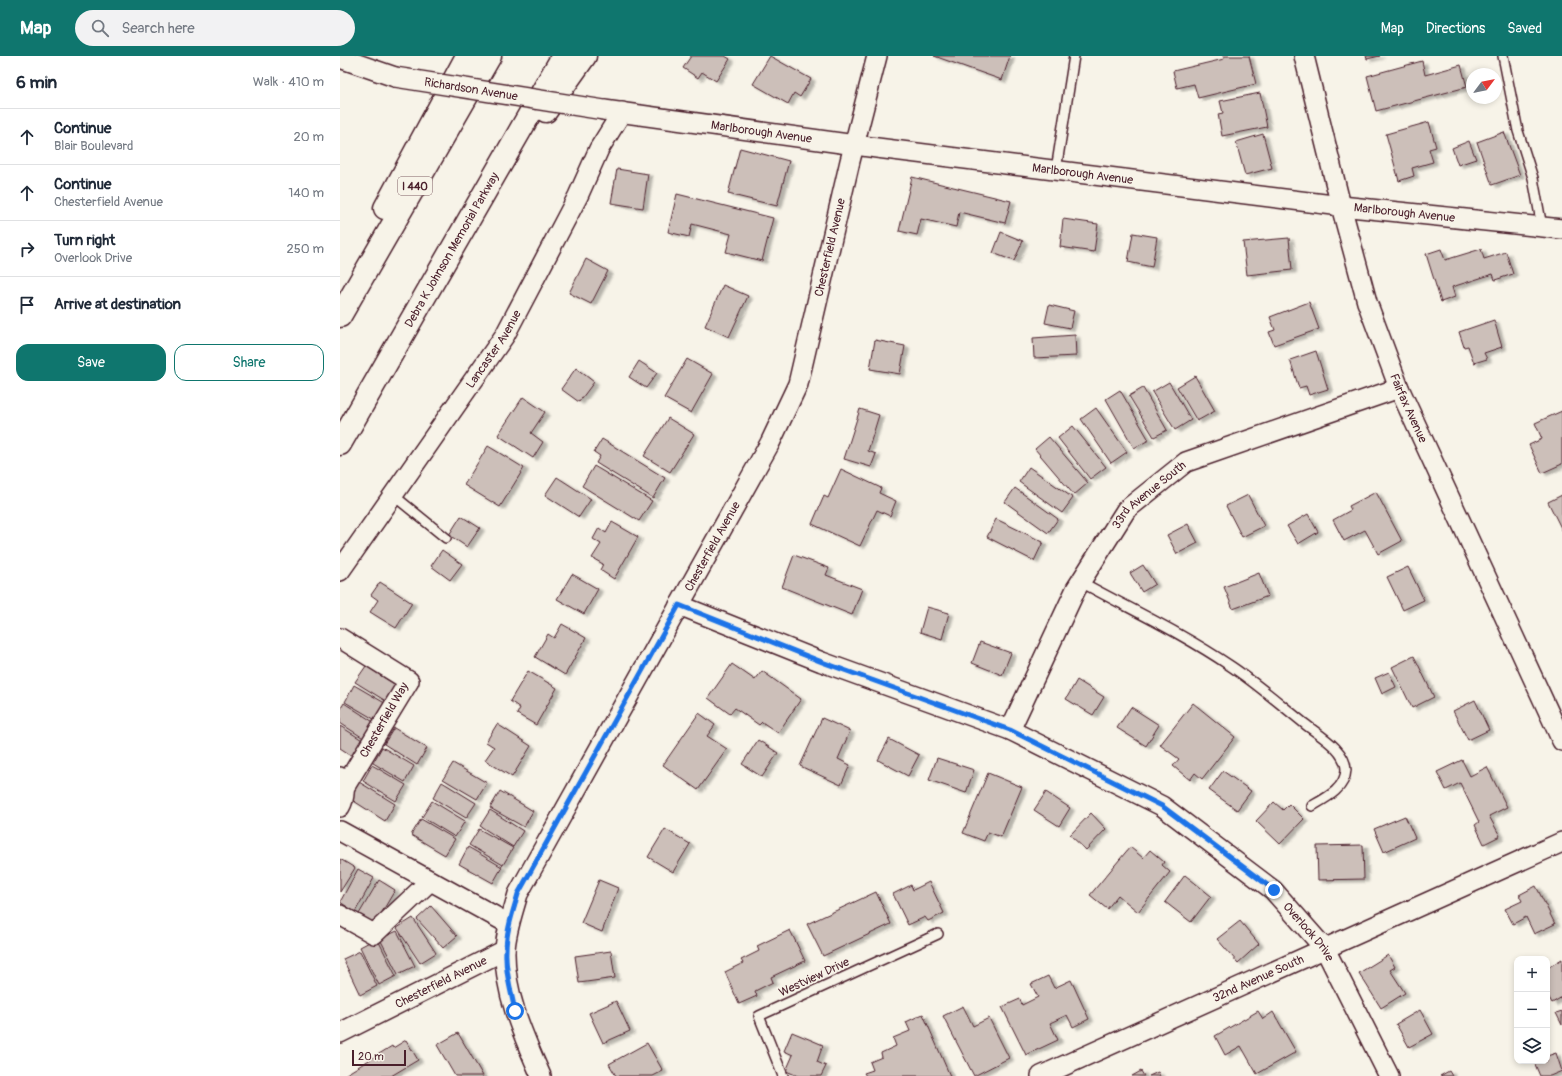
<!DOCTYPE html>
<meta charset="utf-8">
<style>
body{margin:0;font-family:Pangolin,sans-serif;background:#f2f2f3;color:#1f2937}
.controls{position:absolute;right:12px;bottom:12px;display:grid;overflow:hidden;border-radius:8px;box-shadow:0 2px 6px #0003}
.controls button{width:36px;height:36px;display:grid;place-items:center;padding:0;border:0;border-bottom:1px solid #e0e1e3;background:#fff;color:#1f2937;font:20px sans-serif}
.compass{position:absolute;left:1126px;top:12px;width:36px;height:36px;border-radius:50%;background:#fff;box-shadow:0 2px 6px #0003;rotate:58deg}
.scale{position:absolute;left:12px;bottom:10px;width:54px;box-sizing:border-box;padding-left:4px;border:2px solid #4a1f2b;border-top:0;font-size:11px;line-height:14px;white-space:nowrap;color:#4a1f2b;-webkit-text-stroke:3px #f7f3e8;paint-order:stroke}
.stop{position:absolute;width:12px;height:12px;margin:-9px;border:3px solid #1a73e8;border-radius:50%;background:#fff}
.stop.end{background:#1a73e8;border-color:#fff;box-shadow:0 1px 4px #0008}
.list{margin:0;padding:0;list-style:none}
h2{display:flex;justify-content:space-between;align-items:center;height:52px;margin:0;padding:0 16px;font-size:17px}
h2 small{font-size:13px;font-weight:400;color:#747a83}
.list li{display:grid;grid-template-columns:26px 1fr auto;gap:12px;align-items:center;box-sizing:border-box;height:56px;padding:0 16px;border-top:1px solid #e0e1e3}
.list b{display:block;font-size:15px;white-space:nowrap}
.list p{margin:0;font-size:13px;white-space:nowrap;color:#747a83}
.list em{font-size:13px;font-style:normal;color:#747a83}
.actions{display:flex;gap:8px;padding:12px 16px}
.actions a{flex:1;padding:9px 0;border:1px solid #0f766e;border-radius:12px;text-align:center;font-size:14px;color:#0f766e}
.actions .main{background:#0f766e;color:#fff}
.icon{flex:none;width:22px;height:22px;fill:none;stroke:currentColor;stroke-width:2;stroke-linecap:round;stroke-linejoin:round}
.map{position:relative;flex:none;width:1222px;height:1020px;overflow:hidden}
header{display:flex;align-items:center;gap:24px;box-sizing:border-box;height:56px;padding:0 20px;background:#0f766e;color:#fff}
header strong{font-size:19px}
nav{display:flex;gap:22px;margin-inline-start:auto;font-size:14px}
.search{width:280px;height:36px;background:#f2f2f3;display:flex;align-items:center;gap:10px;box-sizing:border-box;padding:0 14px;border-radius:22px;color:#747a83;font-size:15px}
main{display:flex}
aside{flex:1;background:#fff}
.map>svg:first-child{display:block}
.building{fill:#ccbfb9;stroke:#4a1f2b;filter:url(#shadow)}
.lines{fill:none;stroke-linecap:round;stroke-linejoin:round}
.service-casing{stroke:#4a1f2b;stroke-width:12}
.minor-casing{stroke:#4a1f2b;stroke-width:22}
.motorway-casing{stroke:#4a1f2b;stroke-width:25}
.service{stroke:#f7f3e8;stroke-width:9}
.minor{stroke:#f7f3e8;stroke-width:19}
.motorway{stroke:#f7f3e8;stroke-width:22}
.minor-bridge-casing{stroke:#4a1f2b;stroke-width:22;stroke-linecap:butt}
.minor-bridge{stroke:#f7f3e8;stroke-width:19}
.route{stroke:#1a73e8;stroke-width:5}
.labels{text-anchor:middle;stroke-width:3.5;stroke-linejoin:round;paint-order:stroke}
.shield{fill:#f7f3e8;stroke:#7e5f64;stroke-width:1}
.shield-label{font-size:11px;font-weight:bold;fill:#4a1f2b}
.street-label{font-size:12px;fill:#4a1f2b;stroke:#f7f3e8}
</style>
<header>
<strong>Map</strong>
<div class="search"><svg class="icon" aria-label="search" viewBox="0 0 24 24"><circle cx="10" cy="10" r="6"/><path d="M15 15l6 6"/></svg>Search here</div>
<nav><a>Map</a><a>Directions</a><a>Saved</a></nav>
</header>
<main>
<aside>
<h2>6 min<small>Walk · 410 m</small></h2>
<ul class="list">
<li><svg class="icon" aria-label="ahead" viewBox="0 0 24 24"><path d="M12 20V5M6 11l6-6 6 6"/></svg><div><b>Continue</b><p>Blair Boulevard</p></div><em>20 m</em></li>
<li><svg class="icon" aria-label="ahead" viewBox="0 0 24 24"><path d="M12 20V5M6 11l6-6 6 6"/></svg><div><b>Continue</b><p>Chesterfield Avenue</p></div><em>140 m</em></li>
<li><svg class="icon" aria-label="right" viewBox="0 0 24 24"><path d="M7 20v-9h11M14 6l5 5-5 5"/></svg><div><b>Turn right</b><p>Overlook Drive</p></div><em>250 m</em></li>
<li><svg class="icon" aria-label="arrive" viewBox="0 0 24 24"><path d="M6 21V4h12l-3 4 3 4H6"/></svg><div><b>Arrive at destination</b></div></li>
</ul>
<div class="actions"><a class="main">Save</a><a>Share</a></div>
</aside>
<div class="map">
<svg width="1222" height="1020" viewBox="0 0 1222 1020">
<defs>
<filter id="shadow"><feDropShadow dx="4.5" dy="2.5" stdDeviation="1" flood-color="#0004"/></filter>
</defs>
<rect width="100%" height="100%" fill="#f7f3e8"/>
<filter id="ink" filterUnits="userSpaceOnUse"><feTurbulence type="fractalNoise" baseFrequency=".025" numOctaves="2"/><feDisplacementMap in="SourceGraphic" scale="8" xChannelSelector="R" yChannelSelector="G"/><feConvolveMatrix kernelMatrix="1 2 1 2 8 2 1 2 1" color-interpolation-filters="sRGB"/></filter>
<g filter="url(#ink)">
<path class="building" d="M351,0H385L390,3L376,25L362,16L358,22L343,12Z
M430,0L471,23L460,41L454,37L448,48L413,28Z
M594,0H670L662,24Z
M883,0H909L916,28L858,42L854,28L837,32L833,15L884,3Z
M1026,0H1040L1027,3Z
M1082,5L1085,19L1121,9L1127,31L1036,55L1027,20Z
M920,37L927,71L882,80L878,58L883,57L880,45Z
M1089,66L1096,91L1089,93L1093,106L1072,112L1074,120L1059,125L1046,78Z
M1164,76L1180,119L1152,129L1137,86Z
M923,78L932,112L905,119L896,86Z
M1129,85L1136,103L1118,109L1112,92Z
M400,92L449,105L437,150L388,138Z
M277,113L308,118L303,152L271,147Z
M572,121L671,145L665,167L619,156L616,171L581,163L577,179L559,175Z
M337,138L433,162L422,205L386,196L391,178L352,168L349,181L328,176Z
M723,163L758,168L754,196L720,191Z
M661,176L683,185L674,205L653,197Z
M793,177L817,181L812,211L788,206Z
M949,182L952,214L907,219L903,186Z
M1101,193L1105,204L1141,193L1144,203L1166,196L1173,218L1155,224L1153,218L1112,231L1115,241L1101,246L1086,198Z
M246,203L268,215L251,248L229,237Z
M383,229L408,240L389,281L365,270Z
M969,246L979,273L934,289L929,276L935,274L930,261Z
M709,249L734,255L730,272L705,267Z
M1154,264L1162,291L1144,297L1147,303L1134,307L1128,290L1124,291L1119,276Z
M735,279L736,300L694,302L693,282Z
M535,284L565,290L560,318L530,313Z
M976,295L988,333L969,339L966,330L959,332L950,304Z
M347,303L373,318L351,357L324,342Z
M299,305L317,317L306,332L289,321Z
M236,312L254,326L239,346L221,333Z
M855,320L875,355L857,365L837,331Z
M829,326L851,364L835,374L812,336Z
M803,332L827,374L814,381L789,340Z
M780,334L809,384L794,392L766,343Z
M183,341L205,356L191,377L203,386L193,402L158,379Z
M756,352L787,396L771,407L741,363Z
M520,353L539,359L528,395L536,398L531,411L504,403Z
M1222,355V408L1202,417L1189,389L1202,383L1195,367Z
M328,362L354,378L330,416L304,400Z
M733,370L766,411L750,423L718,382Z
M709,381L748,427L734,439L695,393Z
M262,383L325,422L313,442L256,407L260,400L254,396Z
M148,390L184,412L160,451L124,429Z
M254,410L312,445L299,465L242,430Z
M689,411L733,442L722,457L679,426Z
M501,413L541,432L539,437L556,445L550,460L537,454L520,490L472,468L484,440L488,442Z
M217,421L251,443L239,461L205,439Z
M675,432L718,463L708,477L665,446Z
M1036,436L1062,485L1038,498L1025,474L1004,485L993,464L1011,454L1009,450Z
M908,439L924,470L902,481L886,450Z
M1222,439V474L1208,446Z
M968,458L978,476L958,488L947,470Z
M121,460L140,472L127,491L109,479Z
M656,463L703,486L694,505L647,481Z
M272,466L298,481L274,523L260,514L263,508L252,502L261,488L253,483L259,472L266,477Z
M848,468L858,487L837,498L827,479Z
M102,494L122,508L110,524L91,510Z
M454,499L489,512L486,519L522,533L512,559L442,531Z
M803,509L815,528L802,536L790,517Z
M1068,511L1084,544L1063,554L1047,521Z
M919,517L928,540L893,553L884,531Z
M232,518L258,533L244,558L217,543Z
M40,526L72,547L56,572L30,556L38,544L31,539Z
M587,551L609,557L602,583L580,576Z
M222,568L246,582L225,619L195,601L208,578L214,582Z
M640,586L671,597L662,619L632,607Z
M1074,600L1094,641L1072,652L1052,611Z
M392,608L415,624L422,615L461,643L438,677L422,666L419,669L395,652L390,658L368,642Z
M26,610L59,631L49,647L15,626Z
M188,615L217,632L196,669L177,658L180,652L170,645Z
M1049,616L1056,631L1042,638L1035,622Z
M737,624L764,641L753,659L726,643Z
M14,629L48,649L39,666L5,646Z
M1135,644L1149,674L1128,684L1113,655Z
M4,647L38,669L28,685L0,667V654Z
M853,647L895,681L862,723L855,717L850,724L833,710L839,703L820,689Z
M791,651L819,669L806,690L777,672Z
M359,657L375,669L367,680L387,693L358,734L323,709Z
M482,662L510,675L498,703L510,709L501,729L460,710Z
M157,668L191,690L172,721L145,704L154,691L146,686Z
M0,670L27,687L17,703L0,692Z
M54,672L87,692L77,709L44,688Z
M549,683L579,699L568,720L538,704Z
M418,684L438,697L422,721L402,708Z
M42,691L74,710L65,726L33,707Z
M597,702L634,714L626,737L589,724Z
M1122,704L1130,720L1147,711L1167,751L1149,760L1160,780L1144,788L1135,769L1139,766L1120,727L1106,734L1097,716Z
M113,707L147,727L137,743L103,723Z
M32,709L66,729L56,745L23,725Z
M883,715L911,735L897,754L869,734Z
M648,717L682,731L661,781L648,776L644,785L623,777Z
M19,726L55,748L45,765L9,742Z
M102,726L136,747L126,762L93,742Z
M160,735L193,755L184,771L150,752Z
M706,736L730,752L719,770L694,754Z
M92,745L125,765L115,781L82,761Z
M934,746L943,754L949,748L964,763L940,788L916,765Z
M150,754L183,775L173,791L140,770Z
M751,757L766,773L746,794L730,779Z
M1065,760L1075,782L1044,796L1034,773Z
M81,763L115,783L105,799L71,779Z
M139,773L173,792L163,809L129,789Z
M325,773L350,788L333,816L308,801Z
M1023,789L1024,823L978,824L977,790Z
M128,791L162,811L153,827L119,808Z
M790,791L803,802L810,794L824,806L822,809L830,816L798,856L778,839L767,853L750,839Z
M0,803L15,812L0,836Z
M18,813L34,822L15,856L0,846Z
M845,819L871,840L851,866L825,846Z
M39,824L55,834L35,868L19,858Z
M259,824L278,832L262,876L241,867Z
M589,826L604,857L588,865L585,861L568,869L553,838L571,829L573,834Z
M1196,830L1215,868L1194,878L1186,861L1173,868L1165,853L1182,845L1179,839Z
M536,836L551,868L483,900L467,868Z
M91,850L117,880L103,892L77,863Z
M73,862L96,897L80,907L57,872Z
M900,865L919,888L898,907L877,883Z
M450,874L465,905L431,921L433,926L415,935L417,940L399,948L385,916L403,907L401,904L419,895L417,890Z
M57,875L75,910L58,918L40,883Z
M37,882L56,920L39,929L20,891Z
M20,895L37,930L20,939L3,903Z
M271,895L275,922L239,927L235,900Z
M1048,899L1055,911L1050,914L1065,937L1041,952L1019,917Z
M1222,903V941L1212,947L1207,938V912Z
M708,920L714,932L731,924L749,963L733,971L727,959L710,967L718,984L686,999L662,951L680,943L682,949L698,941L691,928Z
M276,945L290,975L263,987L249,957Z
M623,950L633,970L649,962L669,1002L634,1020L603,960Z
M1080,954L1093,978L1069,991L1056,968Z
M918,955L923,963L933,956L956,996L917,1018L901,990L885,999L875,980Z
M1222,955V969L1216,957Z
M583,958L610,1020H526L524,1017L533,1014L530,1006L542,1001L541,997L556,990L553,982L570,975L566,966Z
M452,976L483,989L477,1006L486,1010L481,1020H458L446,1015L453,999L444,995Z
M118,977L143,1020H115L97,989Z
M66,984L78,1004L51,1020H3L52,990L53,992Z
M307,987L323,1015L313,1020H276L269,1008Z
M1216,997L1222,1015L1210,1020H1200L1194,1006L1207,1005V1000Z
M801,1015L804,1020H792Z
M1109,1015L1112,1020H1100Z
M818,1016L820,1020H809Z"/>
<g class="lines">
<defs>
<path id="service" d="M1163,0L1178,75L1193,122L1202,171
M716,114L734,0
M53,439L106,482
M741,526C790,553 842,577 889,609C915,626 940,648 965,668C979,679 1006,694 1006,714C1005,733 986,742 972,750
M443,1020L419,960L598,878"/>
<g id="minor">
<path id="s1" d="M964,0L1001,150L1027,246L1059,332L1222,685"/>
<path d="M0,2L55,21"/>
<path id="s2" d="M264,54L537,92L1001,150L1222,173"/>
<path id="s3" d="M0,515L165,279L238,140L259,93L282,56"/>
<path id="s4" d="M339,549L482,606L670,674L822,750L933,834L985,893L1049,1020"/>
<path d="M0,582L69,625L4,732"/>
<path id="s5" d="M670,674L736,533L786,454L846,406L1059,332"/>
<path d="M0,721C6,730 5,742 0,751"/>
<path d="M0,775L169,868"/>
<path d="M0,859L34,878L90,825"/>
<path id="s6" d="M0,977L165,894"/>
<path id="s7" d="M201,1020C184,981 164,938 165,894C166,875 173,856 178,838L430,387L458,328L510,105L537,0"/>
<path id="s8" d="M701,1020L1222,786"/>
</g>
<g id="motorway">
<path d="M206,55L245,0"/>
<path d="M45,152L127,0"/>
<path d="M0,260L150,0"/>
<path id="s9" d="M0,388L223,0"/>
</g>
</defs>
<use href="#service" class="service-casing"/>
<use href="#minor" class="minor-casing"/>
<use href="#motorway" class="motorway-casing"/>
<use href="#service" class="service"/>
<use href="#minor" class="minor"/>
<use href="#motorway" class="motorway"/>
<defs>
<g id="minor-bridge">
<path id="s10" d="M55,21L264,54"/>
</g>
</defs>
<use href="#minor-bridge" class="minor-bridge-casing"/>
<use href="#minor-bridge" class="minor-bridge"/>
</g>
</g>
<g class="lines" filter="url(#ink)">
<path class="route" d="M175,955C171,935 165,915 166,895C166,875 173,856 178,838L339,549L482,606L670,674L822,750L934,834"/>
</g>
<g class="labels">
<rect class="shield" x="58" y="121" width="34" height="18" rx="3"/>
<g class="shield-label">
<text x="75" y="134">I 440</text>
</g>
<g class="street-label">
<text dy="4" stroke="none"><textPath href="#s10" startOffset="77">Richardson Avenue</textPath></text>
<text dy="4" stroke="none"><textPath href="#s2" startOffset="159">Marlborough Avenue</textPath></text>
<text dy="4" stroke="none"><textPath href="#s2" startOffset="483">Marlborough Avenue</textPath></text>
<text dy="4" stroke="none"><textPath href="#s2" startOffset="807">Marlborough Avenue</textPath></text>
<text dy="4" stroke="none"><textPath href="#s7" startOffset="912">Chesterfield Avenue</textPath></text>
<text dy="4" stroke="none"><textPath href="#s9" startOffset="224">Debra K Johnson Memorial Parkway</textPath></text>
<text dy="4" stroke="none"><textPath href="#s3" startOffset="270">Lancaster Avenue</textPath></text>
<text dy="4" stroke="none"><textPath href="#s1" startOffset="368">Fairfax Avenue</textPath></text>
<text dy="4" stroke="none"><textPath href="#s5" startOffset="276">33rd Avenue South</textPath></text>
<text dy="4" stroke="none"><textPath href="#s7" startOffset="588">Chesterfield Avenue</textPath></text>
<text transform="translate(44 664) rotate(-60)" y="4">Chesterfield Way</text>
<text dy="4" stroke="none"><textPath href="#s4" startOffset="718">Overlook Drive</textPath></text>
<text transform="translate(474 921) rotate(-25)" y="4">Westview Drive</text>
<text dy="4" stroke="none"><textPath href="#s8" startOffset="238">32nd Avenue South</textPath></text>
<text dy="4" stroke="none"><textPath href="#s6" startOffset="113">Chesterfield Avenue</textPath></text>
</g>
</g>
</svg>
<div class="controls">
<button>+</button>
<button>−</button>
<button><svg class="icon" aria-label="layers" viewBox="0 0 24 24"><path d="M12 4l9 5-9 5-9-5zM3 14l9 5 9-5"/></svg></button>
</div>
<svg class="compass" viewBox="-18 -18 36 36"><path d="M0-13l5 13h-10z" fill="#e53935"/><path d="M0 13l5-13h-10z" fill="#747a83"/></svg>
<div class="scale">20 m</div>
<div class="stop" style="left:175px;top:955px"></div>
<div class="stop end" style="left:934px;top:834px"></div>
</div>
</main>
